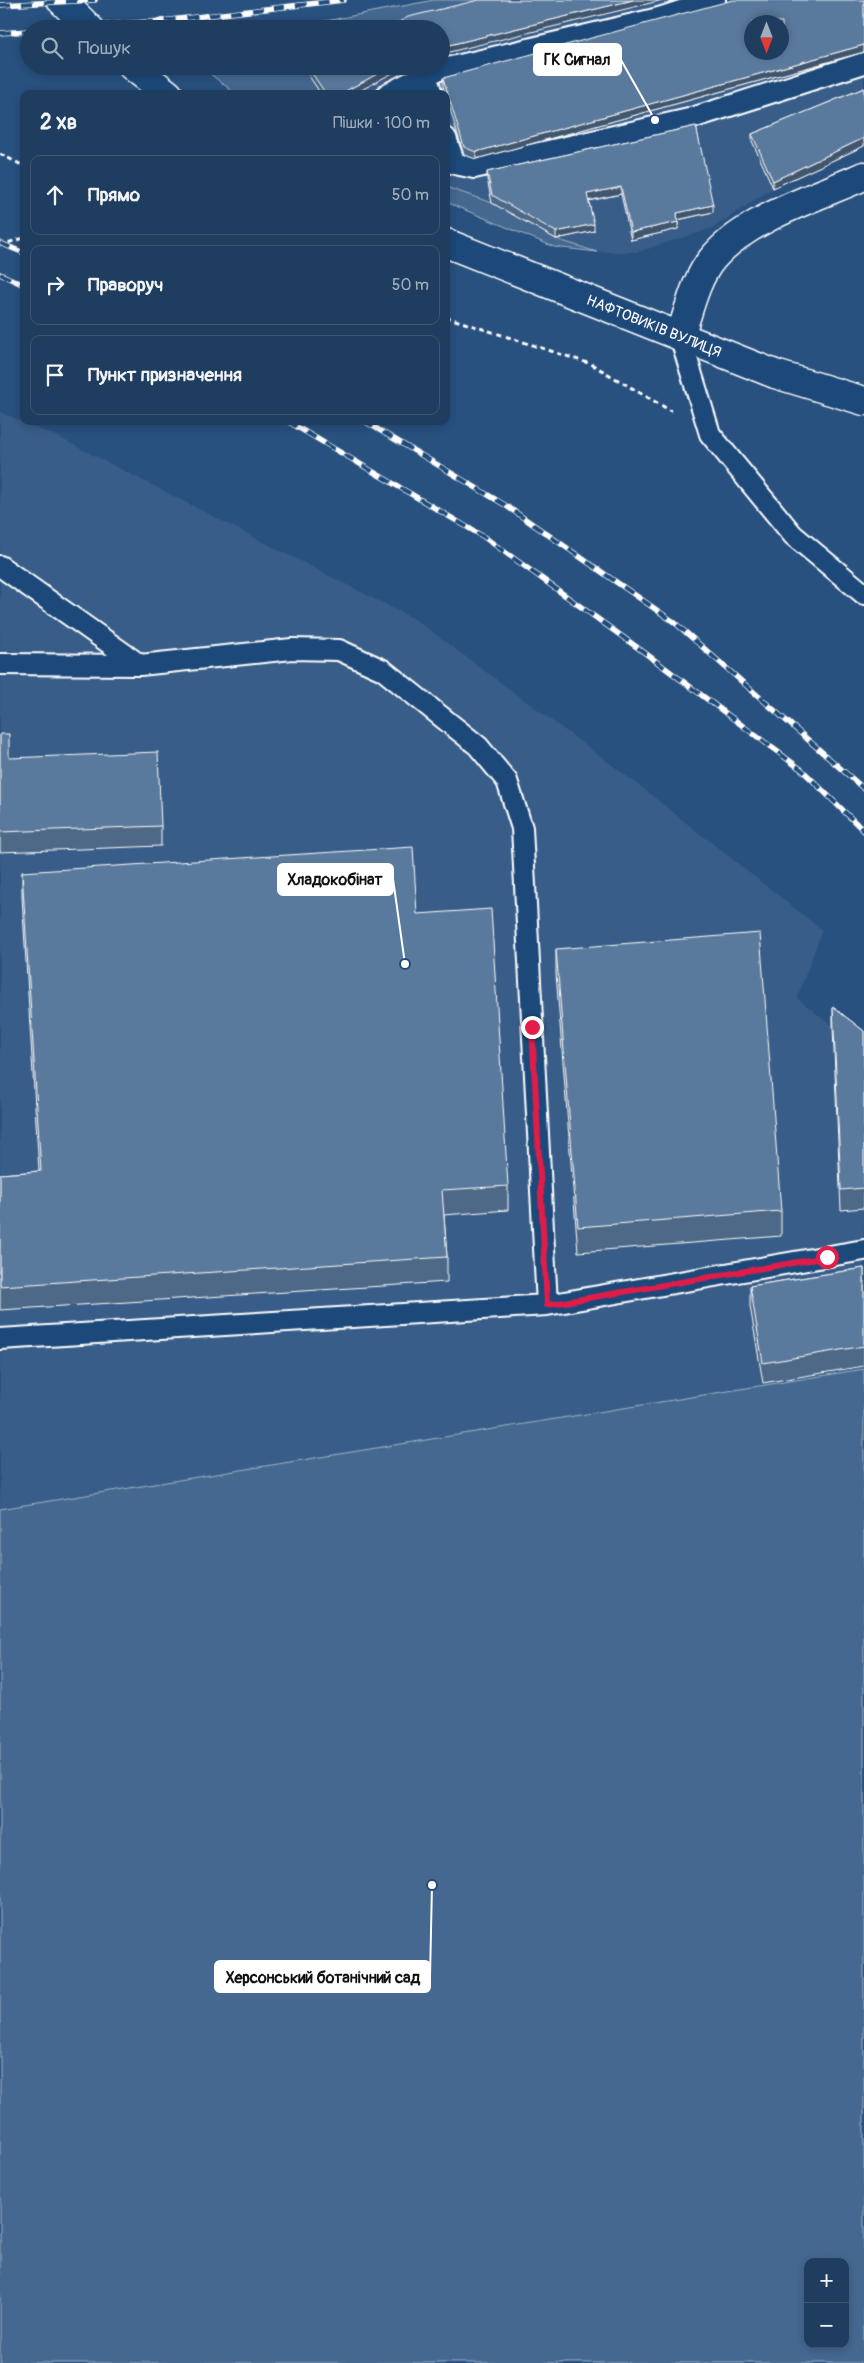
<!DOCTYPE html>
<html lang="uk">
<meta charset="utf-8">
<style>
body{margin:0;font-family:Pangolin,sans-serif;background:#264465;color:#f1f3f6}
.controls{position:absolute;right:15px;bottom:15px;display:grid;overflow:hidden;border-radius:10px;box-shadow:0 2px 8px #0003}
.controls button{width:45px;height:45px;display:grid;place-items:center;padding:0;border:0;border-bottom:1px solid #3c5674;background:#1e3d5f;color:#f1f3f6;font:25px sans-serif}
.compass{position:absolute;left:744px;top:15px;width:45px;height:45px;border-radius:50%;background:#1e3d5f;box-shadow:0 2px 8px #0003;rotate:180deg}
.stop{position:absolute;width:15px;height:15px;margin:-11px;border:4px solid #e11d48;border-radius:50%;background:#fff}
.stop.end{background:#e11d48;border-color:#fff;box-shadow:0 1px 5px #0008}
.list{margin:0;padding:0;list-style:none}
h2{display:flex;justify-content:space-between;align-items:center;height:65px;margin:0;padding:0 20px;font-size:21px}
h2 small{font-size:16px;font-weight:400;color:#a1aebd}
.list li{display:grid;grid-template-columns:32px 1fr auto;gap:15px;align-items:center;box-sizing:border-box;height:80px;margin:0 10px 10px;padding:0 10px;border:1px solid #3c5674;border-radius:10px}
.list b{display:block;font-size:19px;white-space:nowrap}
.list em{font-size:16px;font-style:normal;color:#a1aebd}
.icon{flex:none;width:28px;height:28px;fill:none;stroke:currentColor;stroke-width:2;stroke-linecap:round;stroke-linejoin:round}
.map{position:relative;flex:none;width:864px;height:2363px;overflow:hidden}
.search{position:absolute;background:#1e3d5f;box-shadow:0 2px 8px #0003;left:20px;top:20px;width:430px;height:55px;display:flex;align-items:center;gap:12px;box-sizing:border-box;padding:0 18px;border-radius:28px;color:#a1aebd;font-size:19px}
.panel{position:absolute;background:#1e3d5f;box-shadow:0 2px 8px #0003;left:20px;top:90px;width:430px;height:335px;border-radius:10px}
.map>svg:first-child{display:block}
.built{fill:#375d88;fill-rule:evenodd}
.green{fill:#446890;stroke:#a2b4c8;fill-rule:evenodd}
.lines{fill:none;stroke-linecap:round;stroke-linejoin:round}
.service-casing{stroke:#fff;stroke-width:24}
.minor-casing{stroke:#fff;stroke-width:31}
.tertiary-casing{stroke:#fff;stroke-width:31}
.path{stroke:#fff;stroke-width:3;stroke-dasharray:5 4;stroke-linecap:butt}
.service{stroke:#1f4a7a;stroke-width:20}
.minor{stroke:#1f4a7a;stroke-width:28}
.tertiary{stroke:#1f4a7a;stroke-width:28}
.rail-casing{stroke:#fff;stroke-width:5.5}
.rail{stroke:#1f4a7a;stroke-width:4;stroke-dasharray:11;stroke-linecap:butt}
.wall{fill:#4d6987;stroke:#fff}
.shaded-wall{fill:#3f556e;stroke:#fff}
.building{fill:#5a7a9d;stroke:#fff;fill-rule:evenodd}
.route{stroke:#e11d48;stroke-width:6}
.labels{text-anchor:middle;stroke-width:4;stroke-linejoin:round;paint-order:stroke}
.street-label{font-size:15px;fill:#fff;stroke:#1f4a7a}
.leader{fill:none;stroke:#fff;stroke-width:2}
.callout-dot{fill:#fff;stroke:#1f4a7a;stroke-width:2}
.callout{fill:#fff;stroke:#fff;stroke-width:2}
.callout-label{font-size:16px;text-anchor:middle;font-weight:bold;fill:#111}
</style>
<div class="map">
<svg width="864" height="2363" viewBox="0 0 864 2363">
<rect width="100%" height="100%" fill="#28517f"/>
<filter id="ink" filterUnits="userSpaceOnUse"><feTurbulence type="fractalNoise" baseFrequency=".02" numOctaves="2"/><feDisplacementMap in="SourceGraphic" scale="10" xChannelSelector="R" yChannelSelector="G"/><feConvolveMatrix kernelMatrix="1 2 1 2 8 2 1 2 1" color-interpolation-filters="sRGB"/></filter>
<g filter="url(#ink)">
<path class="built" d="M510,0H864V146L773,188L713,228L638,252H597L556,239L492,203L446,187V94H321L328,66H441V29ZM752,22H782V52H752Z
M0,412L56,436L416,620L631,779L822,930L797,998L864,1051V1369L0,1509Z"/>
<path class="green" d="M434,0H510L400,29H260L305,25Z
M200,66H328L309,76L321,94H236Z
M446,187L492,203L556,239L597,252L554,247L446,202Z
M864,1369V2363H0V1509ZM808,2262H845V2344H808Z"/>
<g class="lines">
<defs>
<path id="service" d="M426,75L432,94
M387,94L431,72L659,18L715,0
M446,138L455,164L474,168L689,119L864,63
M680,336L710,434L793,535L864,594
M0,566L140,665L292,649L339,650L383,670L478,746L507,781L522,828L547,1305
M0,664L140,665
M0,1339L547,1305L864,1250"/>
<path id="minor" d="M680,336C689,311 695,279 713,258C747,218 817,197 864,176"/>
<path id="tertiary" d="M61,0L90,29
M132,66L168,94
M446,243L775,374L864,401"/>
</defs>
<use href="#service" class="service-casing"/>
<use href="#minor" class="minor-casing"/>
<use href="#tertiary" class="tertiary-casing"/>
<path class="path" d="M0,154L24,166
M0,245L24,238
M446,317L591,364L671,411"/>
<use href="#service" class="service"/>
<use href="#minor" class="minor"/>
<use href="#tertiary" class="tertiary"/>
<defs>
<path id="rail" d="M0,5L95,0
M55,29L161,21L344,0
M0,33L29,31
M0,243L24,253
M0,274L24,285
M287,421L484,537L645,653L802,770L864,831
M364,421L505,505L674,622L864,789"/>
</defs>
<use href="#rail" class="rail-casing"/>
<use href="#rail" class="rail"/>
</g>
<path class="wall" d="M864,0V52L476,159L464,155L446,96V94H445L443,85V78Z
M314,66H405L354,94H321L309,76V69Z
M864,88V146L773,188L752,141V134Z
M696,126L713,212L678,220V229L631,240L621,194L589,201L594,231L556,239L492,203L487,179V172Z
M0,734L9,758L161,826V846L0,852Z
M22,872L417,914L508,1186V1210L444,1215L447,1257V1282L0,1310V1174L39,1171L22,897Z
M556,949L781,1211V1236L578,1252L556,974Z
M833,1007L864,1031V1208L841,1210L833,1027Z
M864,1268V1366L763,1383L750,1306V1286Z"/>
<path class="shaded-wall" d="M633,0H663L441,54V47Z
M864,45V52L476,159V152Z
M392,66H405L354,94H340Z
M864,138V146L773,188V181Z
M621,187V194L587,201V194Z
M713,205V212L677,220V213Z
M678,222V229L631,240V232Z
M594,224V231L556,239V232Z"/>
<path class="building" d="M479,0H633L441,47V29H386L408,17Z
M733,0H864V45L476,152L464,147L443,78ZM752,22H782V52H752Z
M314,66H392L340,94H326L309,69Z
M864,88V138L773,181L752,134Z
M696,126L713,205L677,213L678,222L631,232L621,187L587,194L594,224L556,232L492,195L487,172Z
M0,734H9V758L158,752L161,826L0,832Z
M413,847L417,914L491,909L508,1186L442,1190L447,1257L0,1286V1174L41,1171L22,872Z
M760,933L781,1211L578,1227L556,949Z
M833,1007L864,1031V1188L841,1190Z
M864,1268V1346L763,1363L750,1286Z"/>
</g>
<g class="lines" filter="url(#ink)">
<path class="route" d="M532,1027L547,1305L827,1257"/>
</g>
<g class="labels">
<g class="street-label">
<text transform="translate(654 326) rotate(22)" y="5">НАФТОВИКІВ ВУЛИЦЯ</text>
</g>
</g>
<path class="leader" d="M655 120L621 60M405 964L393 879M432 1885L430 1977"/>
<g class="callout-dot">
<circle cx="655" cy="120" r="5"/>
<circle cx="405" cy="964" r="5"/>
<circle cx="432" cy="1885" r="5"/>
</g>
<g class="callout">
<rect x="534" y="44" width="87" height="31" rx="5"/>
<rect x="278" y="864" width="115" height="31" rx="5"/>
<rect x="215" y="1961" width="215" height="31" rx="5"/>
</g>
<g class="callout-label">
<text x="577" y="65">ГК Сигнал</text>
<text x="335" y="885">Хладокобінат</text>
<text x="323" y="1983">Херсонський ботанічний сад</text>
</g>
</svg>
<div class="controls">
<button>+</button>
<button>−</button>
</div>
<svg class="compass" viewBox="-18 -18 36 36"><path d="M0-13l5 13h-10z" fill="#e53935"/><path d="M0 13l5-13h-10z" fill="#a1aebd"/></svg>
<div class="stop" style="left:827px;top:1257px"></div>
<div class="stop end" style="left:532px;top:1027px"></div>
<div class="search"><svg class="icon" aria-label="search" viewBox="0 0 24 24"><circle cx="10" cy="10" r="6"/><path d="M15 15l6 6"/></svg>Пошук</div>
<section class="panel">
<h2>2 хв<small>Пішки · 100 m</small></h2>
<ul class="list">
<li><svg class="icon" aria-label="ahead" viewBox="0 0 24 24"><path d="M12 20V5M6 11l6-6 6 6"/></svg><div><b>Прямо</b></div><em>50 m</em></li>
<li><svg class="icon" aria-label="right" viewBox="0 0 24 24"><path d="M7 20v-9h11M14 6l5 5-5 5"/></svg><div><b>Праворуч</b></div><em>50 m</em></li>
<li><svg class="icon" aria-label="arrive" viewBox="0 0 24 24"><path d="M6 21V4h12l-3 4 3 4H6"/></svg><div><b>Пункт призначення</b></div></li>
</ul>
</section>
</div>
